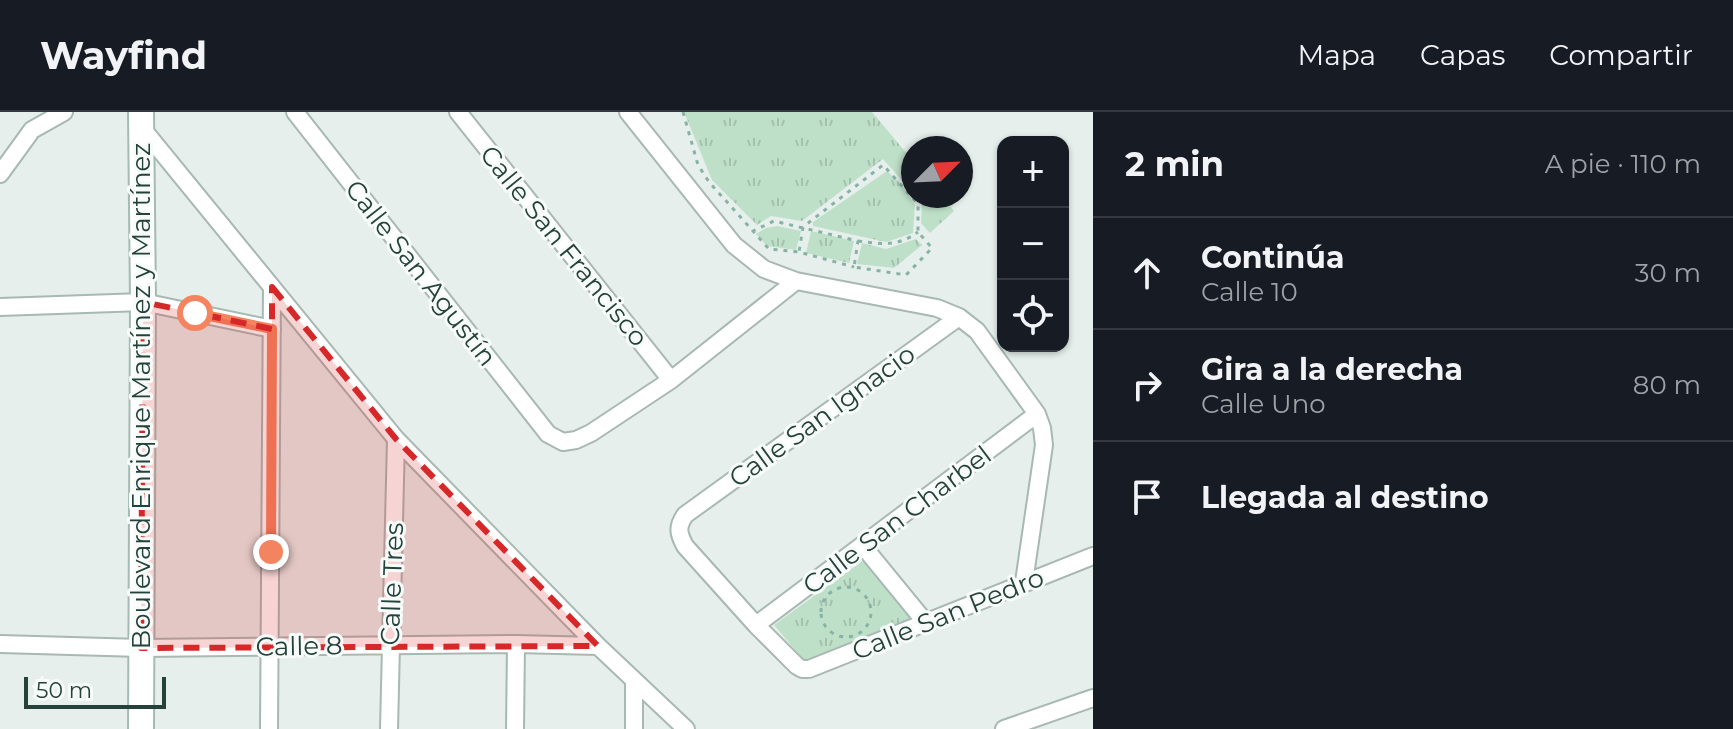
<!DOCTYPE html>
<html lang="es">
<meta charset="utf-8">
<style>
body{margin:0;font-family:Montserrat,sans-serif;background:#20242c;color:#f1f3f6}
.controls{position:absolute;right:24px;top:24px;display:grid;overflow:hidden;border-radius:16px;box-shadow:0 2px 6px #0004}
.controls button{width:72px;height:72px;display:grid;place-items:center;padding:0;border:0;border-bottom:2px solid #363941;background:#171b24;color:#f1f3f6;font:40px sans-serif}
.compass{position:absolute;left:901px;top:24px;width:72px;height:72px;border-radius:50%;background:#171b24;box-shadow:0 2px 6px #0004;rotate:66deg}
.scale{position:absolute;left:24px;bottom:20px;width:142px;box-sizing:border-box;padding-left:8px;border:4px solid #24423a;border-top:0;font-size:22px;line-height:28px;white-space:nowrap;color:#24423a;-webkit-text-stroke:6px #f7fbf9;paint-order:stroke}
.stop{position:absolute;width:24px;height:24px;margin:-18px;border:6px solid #f4845f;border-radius:50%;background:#fff}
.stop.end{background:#f4845f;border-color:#fff;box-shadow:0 2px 8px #0008}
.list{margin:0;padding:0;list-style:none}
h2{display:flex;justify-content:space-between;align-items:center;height:104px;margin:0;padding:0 32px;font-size:34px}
h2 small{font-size:26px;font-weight:400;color:#9ea1a6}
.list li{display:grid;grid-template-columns:52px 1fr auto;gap:24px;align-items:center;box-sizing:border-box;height:112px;padding:0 32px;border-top:2px solid #363941}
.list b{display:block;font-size:30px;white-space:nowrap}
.list p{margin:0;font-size:26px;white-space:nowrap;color:#9ea1a6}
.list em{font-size:26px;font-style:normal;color:#9ea1a6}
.icon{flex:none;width:44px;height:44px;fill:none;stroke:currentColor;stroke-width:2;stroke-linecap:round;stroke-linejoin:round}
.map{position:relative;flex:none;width:1093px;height:617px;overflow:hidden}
header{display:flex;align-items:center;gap:48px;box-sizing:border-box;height:112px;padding:0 40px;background:#171b24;border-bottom:2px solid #363941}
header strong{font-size:38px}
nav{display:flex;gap:44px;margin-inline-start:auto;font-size:28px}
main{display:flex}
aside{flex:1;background:#171b24}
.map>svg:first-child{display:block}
.park{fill:url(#park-tufts)}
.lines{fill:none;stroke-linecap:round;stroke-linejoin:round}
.street-casing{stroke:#a8b8b2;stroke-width:20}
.secondary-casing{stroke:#a4bbb3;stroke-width:28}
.path{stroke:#86b3a5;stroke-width:3;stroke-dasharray:4 6;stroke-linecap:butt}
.street{stroke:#fff;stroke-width:16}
.secondary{stroke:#fff;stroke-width:24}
.route{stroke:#f4845f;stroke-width:10}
.marked{fill:#d62828;fill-opacity:0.2;stroke:#d62828;stroke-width:6;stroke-dasharray:16 10;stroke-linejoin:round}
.labels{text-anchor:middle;stroke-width:6;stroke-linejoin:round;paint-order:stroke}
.street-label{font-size:26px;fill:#24423a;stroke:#f7fbf9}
</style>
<header>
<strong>Wayfind</strong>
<nav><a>Mapa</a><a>Capas</a><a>Compartir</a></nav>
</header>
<main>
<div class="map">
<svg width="1093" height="617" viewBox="0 0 1093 617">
<defs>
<pattern id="park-tufts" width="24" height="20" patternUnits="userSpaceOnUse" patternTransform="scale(2)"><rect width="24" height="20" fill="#bfe0c8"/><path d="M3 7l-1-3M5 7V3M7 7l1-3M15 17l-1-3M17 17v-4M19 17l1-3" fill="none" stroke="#a4c1ad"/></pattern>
</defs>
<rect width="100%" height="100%" fill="#e6efeb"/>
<path class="park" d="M684,0H872L913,49V81L883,47L802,109L771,104L757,113L712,68Z
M887,59L901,72L915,93L913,121L886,130L813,114V110Z
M916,84H942L954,99L930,121L921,111L922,91Z
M777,114L801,119L796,138L767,134L756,122L766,116Z
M811,119L854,129L849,151L806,141Z
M916,127L922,133L894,156L857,152L862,131L886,137Z
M865,447L913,505L806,551L774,513Z"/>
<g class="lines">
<defs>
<path id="street" d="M295,0L548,322L563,330L576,328L591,321L671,268L796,169
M458,0L671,268
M628,0L734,133L764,157L796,169L937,196L959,205L977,219L1037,302L1042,316L1044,333L1024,470
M142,16L396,327L598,534L686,617
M0,62L32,18L64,0
M0,195L143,190L272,217
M959,205L685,403C677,415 678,421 685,434L756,513L797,554L802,557H809L1093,444
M863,434L926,511
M756,513L1037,302
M0,532L141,536L516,532L598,534
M269,617L272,175
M389,617L396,327
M515,617L516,532
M634,617V570
M1004,617L1093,586"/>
<path id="secondary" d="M141,617L143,190L141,0"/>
</defs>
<use href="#street" class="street-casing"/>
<use href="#secondary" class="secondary-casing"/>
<path class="path" d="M683,0L698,53L709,70L753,119L774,109L858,129L854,155L906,163L932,136L918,120V92L883,53L803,115L799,140L854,155
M752,120L753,119L769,137L799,140
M858,129C883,132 897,135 918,120
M821 500a25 25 0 1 1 50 0a25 25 0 1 1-50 0Z"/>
<use href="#street" class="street"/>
<use href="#secondary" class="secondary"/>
</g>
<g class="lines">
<path class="route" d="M195,201L272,217L271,440"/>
</g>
<path class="marked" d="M272,175L396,327L598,534L141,536L143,190L272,217Z"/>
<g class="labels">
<g class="street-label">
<text transform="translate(564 134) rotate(51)" y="9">Calle San Francisco</text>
<text transform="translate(421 161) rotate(52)" y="9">Calle San Agustín</text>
<text transform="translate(141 284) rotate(-90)" y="9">Boulevard Enrique Martínez y Martínez</text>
<text transform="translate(822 304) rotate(-36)" y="9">Calle San Ignacio</text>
<text transform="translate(897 408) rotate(-37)" y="9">Calle San Charbel</text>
<text transform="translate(392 472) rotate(-88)" y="9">Calle Tres</text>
<text transform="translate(948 502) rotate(-22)" y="9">Calle San Pedro</text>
<text transform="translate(299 534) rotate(-1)" y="9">Calle 8</text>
</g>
</g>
</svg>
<div class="controls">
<button>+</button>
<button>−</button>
<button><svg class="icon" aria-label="locate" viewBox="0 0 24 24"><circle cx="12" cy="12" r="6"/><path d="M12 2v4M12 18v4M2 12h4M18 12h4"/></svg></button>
</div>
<svg class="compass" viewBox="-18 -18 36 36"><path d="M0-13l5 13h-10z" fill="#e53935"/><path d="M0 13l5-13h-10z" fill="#9ea1a6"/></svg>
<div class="scale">50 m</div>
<div class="stop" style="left:195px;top:201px"></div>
<div class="stop end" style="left:271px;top:440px"></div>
</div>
<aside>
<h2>2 min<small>A pie · 110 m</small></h2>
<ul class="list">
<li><svg class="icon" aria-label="ahead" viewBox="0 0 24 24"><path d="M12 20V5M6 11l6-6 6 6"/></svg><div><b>Continúa</b><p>Calle 10</p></div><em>30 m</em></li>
<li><svg class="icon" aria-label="right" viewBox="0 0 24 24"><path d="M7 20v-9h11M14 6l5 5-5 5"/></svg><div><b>Gira a la derecha</b><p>Calle Uno</p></div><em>80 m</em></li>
<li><svg class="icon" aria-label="arrive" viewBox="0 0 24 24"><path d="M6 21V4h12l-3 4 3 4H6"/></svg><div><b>Llegada al destino</b></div></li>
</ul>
</aside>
</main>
